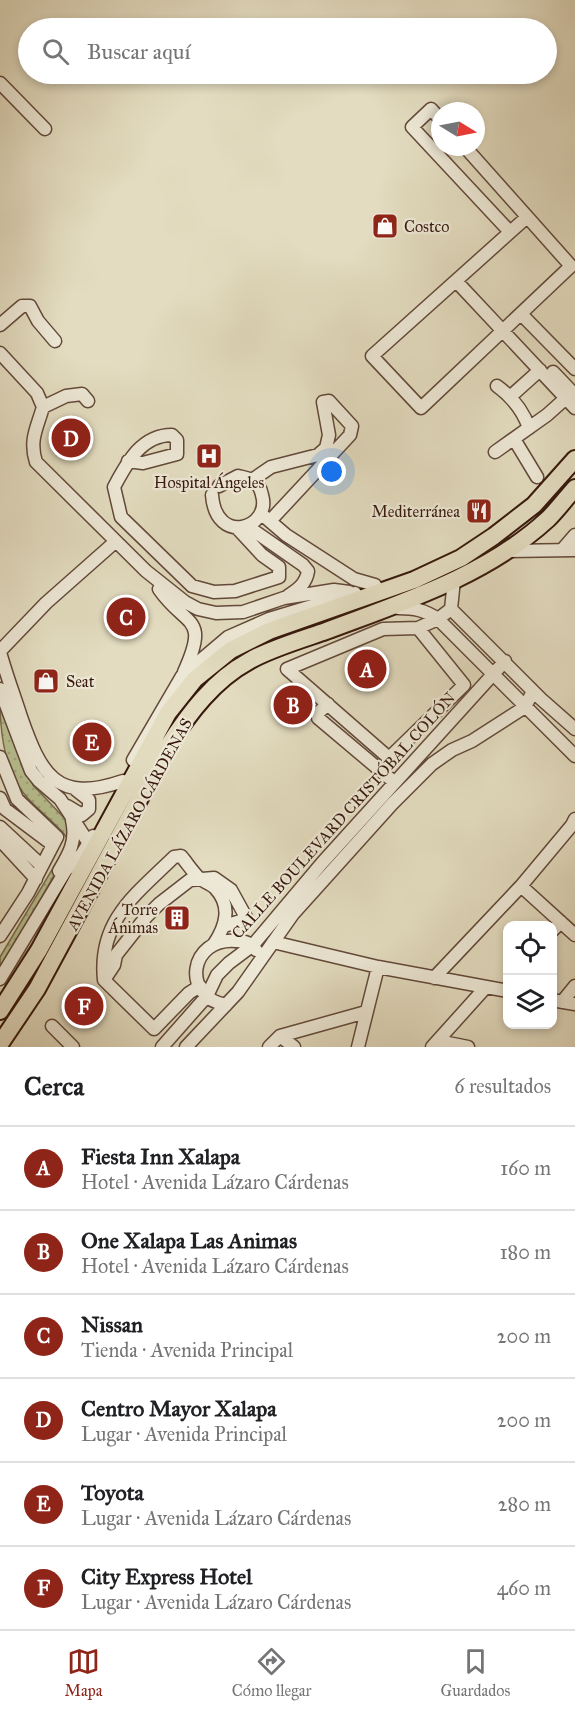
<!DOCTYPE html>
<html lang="es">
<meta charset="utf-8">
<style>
body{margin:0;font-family:"IM FELL Great Primer",serif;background:#f6f6f6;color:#202124}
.controls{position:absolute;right:18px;bottom:18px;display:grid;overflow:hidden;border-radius:12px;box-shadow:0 3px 9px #0003}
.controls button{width:54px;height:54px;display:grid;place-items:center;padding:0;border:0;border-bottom:2px solid #e0e0e0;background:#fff;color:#202124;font:30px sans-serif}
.compass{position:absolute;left:431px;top:102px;width:54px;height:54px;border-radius:50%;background:#fff;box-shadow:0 3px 9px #0003;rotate:100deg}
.you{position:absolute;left:332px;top:472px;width:21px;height:21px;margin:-15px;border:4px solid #fff;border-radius:50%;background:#1a73e8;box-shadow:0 0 0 9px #1a73e833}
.badge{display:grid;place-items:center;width:39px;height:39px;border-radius:50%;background:#8f2418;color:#fff;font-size:20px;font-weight:700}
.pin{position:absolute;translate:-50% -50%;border:3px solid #fff;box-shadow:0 2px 6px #0006}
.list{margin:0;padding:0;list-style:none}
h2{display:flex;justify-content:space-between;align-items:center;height:78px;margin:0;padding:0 24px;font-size:26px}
h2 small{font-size:20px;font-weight:400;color:#757577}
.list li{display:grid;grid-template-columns:39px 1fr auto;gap:18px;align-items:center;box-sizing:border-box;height:84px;padding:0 24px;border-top:2px solid #e0e0e0}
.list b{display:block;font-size:22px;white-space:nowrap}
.list p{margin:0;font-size:20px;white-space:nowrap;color:#757577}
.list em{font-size:20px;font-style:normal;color:#757577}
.icon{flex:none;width:33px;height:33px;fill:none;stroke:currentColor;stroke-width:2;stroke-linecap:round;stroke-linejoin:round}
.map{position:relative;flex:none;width:575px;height:1047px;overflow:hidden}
.search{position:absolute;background:#fff;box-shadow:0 3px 9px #0003;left:18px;right:18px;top:18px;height:66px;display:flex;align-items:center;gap:15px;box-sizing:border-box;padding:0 21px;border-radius:33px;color:#757577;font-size:22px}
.sheet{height:582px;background:#fff}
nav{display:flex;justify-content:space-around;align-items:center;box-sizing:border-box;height:84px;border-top:2px solid #e0e0e0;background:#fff;font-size:16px;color:#757577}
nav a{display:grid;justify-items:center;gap:3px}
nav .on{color:#8f2418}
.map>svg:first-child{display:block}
.grass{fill:url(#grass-dots);stroke:#786c4e;stroke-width:1.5}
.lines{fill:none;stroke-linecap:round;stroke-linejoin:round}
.minor-casing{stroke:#624939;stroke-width:15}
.highway-casing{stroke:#37180c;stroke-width:20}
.minor{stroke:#ede8d6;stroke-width:12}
.highway{stroke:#e3dcc0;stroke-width:16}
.labels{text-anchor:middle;stroke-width:4.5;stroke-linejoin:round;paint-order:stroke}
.poi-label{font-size:16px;fill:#37180c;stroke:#ede8d6;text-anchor:start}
.street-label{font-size:16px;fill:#37180c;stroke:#ede8d6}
</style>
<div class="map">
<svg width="575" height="1047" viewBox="0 0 575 1047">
<defs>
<pattern id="grass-dots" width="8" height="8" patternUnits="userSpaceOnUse" patternTransform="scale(1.5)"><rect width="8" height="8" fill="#b8bf90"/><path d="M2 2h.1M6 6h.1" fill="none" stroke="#9fa37b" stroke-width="1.8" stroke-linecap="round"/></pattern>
</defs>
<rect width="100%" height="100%" fill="#e3dcc0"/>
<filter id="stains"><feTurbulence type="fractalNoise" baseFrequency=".00333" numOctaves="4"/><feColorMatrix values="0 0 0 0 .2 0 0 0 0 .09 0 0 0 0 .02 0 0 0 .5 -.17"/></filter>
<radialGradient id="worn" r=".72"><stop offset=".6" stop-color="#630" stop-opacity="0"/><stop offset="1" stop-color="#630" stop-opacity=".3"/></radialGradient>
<path class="grass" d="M0,700L33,785L65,819L70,829L67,852L0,972V957L65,848L68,839C56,822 38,811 25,795C4,770 0,731 0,700Z"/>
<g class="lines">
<defs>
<path id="minor" d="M0,83L45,129
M440,119L431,109L412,127L510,232
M465,147L571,266L421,408L372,356L527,217
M456,281L575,408
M521,314L575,369
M0,325L22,306H30L38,321L55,341
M0,353L37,393L43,407C37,428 29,440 36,462L146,571L185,602L198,609L216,613L243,612L284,598L334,590L349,592
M553,372L575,395
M497,386C512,397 523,410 529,428
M511,396L540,370
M43,407L66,396L82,394L88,401
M514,439L537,477
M495,452L547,415L566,398
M128,461L143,463L177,454V440L172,435C141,435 127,463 114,487L121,517L192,586L214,592L235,591L279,577V567L262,555L237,528
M252,480L271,467L318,455L326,448L329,435L323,402L329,401L352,426L350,435L270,521
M212,495C216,547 272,528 262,495C261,489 257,483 252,480C248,478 242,477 238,476L219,486
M265,517L286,535L354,579L375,585
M247,526L303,565L308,571C306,584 298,589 288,596
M562,550L575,535
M506,551L575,550
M454,580L451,609L541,699L575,729
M159,589C186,628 210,615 184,672
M398,608C415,608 424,610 438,619L575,756
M418,628L464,685L389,758L287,669L383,629L418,628L438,619L451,609
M0,651L46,603L115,542
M0,652C6,674 14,695 21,717C41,774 56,804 123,781
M0,689L31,771L39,781L60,799L88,842
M328,704L318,713V718L394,782
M0,757L17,799L57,837L28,893L0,936
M133,760L182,676L228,637L269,619L355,593
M0,798L5,809L53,845
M67,806L82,815L89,809V800L75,789
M0,827L42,866
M0,840L36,879
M59,871C69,854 77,841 72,820
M521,886L575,935
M552,931L561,922
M273,942L378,967L508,991
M434,978L521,886L572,825L575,819
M0,979L66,870L82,854L93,836
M104,980L114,965L116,955L146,917L159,904L190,880L214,878L231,890L247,919L224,926
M200,986L189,993L154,1029L104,980C98,921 135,895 174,857L181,856C187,863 192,871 199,878C204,882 211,884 215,888C232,906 226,926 214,944
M552,1000L575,1004
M562,1002L575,986
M226,1005C181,997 189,937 236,941C244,941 252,943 256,950
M52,1026L73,1047
M280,1036L294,1047
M438,1041L468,1047
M162,1047L207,996L217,975L229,963L253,945L322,863L505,661
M186,1047L238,992L293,914L392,804L432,764L452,750L472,741L525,707L533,691
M269,1047L280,1036L366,1012
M358,1047L378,967
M432,1047L486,987"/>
<path id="highway" d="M0,1011L39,950L168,713L195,679L231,650L269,631L414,580L461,558L494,536L534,505L575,459
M0,1044L37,989L168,746C189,713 214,680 249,661C269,649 303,639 326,631C403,602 486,576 548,519C558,509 566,498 575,488"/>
</defs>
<use href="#minor" class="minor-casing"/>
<use href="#highway" class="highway-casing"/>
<use href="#minor" class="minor"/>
<use href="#highway" class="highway"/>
</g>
<defs>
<symbol id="shop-square" viewBox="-11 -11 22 22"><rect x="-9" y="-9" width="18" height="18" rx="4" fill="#8f2418" stroke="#ede8d6"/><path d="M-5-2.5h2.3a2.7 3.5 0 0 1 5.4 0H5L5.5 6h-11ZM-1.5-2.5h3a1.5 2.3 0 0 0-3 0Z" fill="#fff"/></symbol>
<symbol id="hospital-square" viewBox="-11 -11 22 22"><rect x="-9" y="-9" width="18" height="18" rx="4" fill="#8f2418" stroke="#ede8d6"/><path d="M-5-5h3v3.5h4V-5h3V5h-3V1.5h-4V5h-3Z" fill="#fff"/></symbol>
<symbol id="restaurant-square" viewBox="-11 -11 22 22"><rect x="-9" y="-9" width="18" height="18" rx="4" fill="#8f2418" stroke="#ede8d6"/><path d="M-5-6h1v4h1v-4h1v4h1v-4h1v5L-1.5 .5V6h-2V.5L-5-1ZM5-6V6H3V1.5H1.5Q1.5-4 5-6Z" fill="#fff"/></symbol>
<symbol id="building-square" viewBox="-11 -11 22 22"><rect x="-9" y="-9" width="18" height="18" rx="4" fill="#8f2418" stroke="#ede8d6"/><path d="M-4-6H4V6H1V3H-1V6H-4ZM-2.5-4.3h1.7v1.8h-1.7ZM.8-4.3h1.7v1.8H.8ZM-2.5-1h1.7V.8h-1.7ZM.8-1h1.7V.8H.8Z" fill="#fff"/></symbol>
</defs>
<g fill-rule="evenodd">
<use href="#shop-square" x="370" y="211" width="30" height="30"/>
<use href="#hospital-square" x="194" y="441" width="30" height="30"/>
<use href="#restaurant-square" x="464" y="496" width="30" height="30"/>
<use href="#shop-square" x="31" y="666" width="30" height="30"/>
<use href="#building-square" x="162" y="903" width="30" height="30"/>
</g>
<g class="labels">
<g class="poi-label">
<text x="404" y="232">Costco</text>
<text x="209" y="488" text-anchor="middle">Hospital Ángeles</text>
<text x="460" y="517" text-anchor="end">Mediterránea</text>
<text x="66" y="687">Seat</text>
<text x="158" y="915" text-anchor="end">Torre<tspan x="158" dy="18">Ánimas</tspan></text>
</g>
<g class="street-label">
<text transform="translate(343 815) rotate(-48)" y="6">CALLE BOULEVARD CRISTÓBAL COLÓN</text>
<text transform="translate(129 824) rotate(-61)" y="6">AVENIDA LÁZARO CÁRDENAS</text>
</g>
</g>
<rect width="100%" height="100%" filter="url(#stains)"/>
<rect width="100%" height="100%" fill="url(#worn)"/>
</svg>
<div class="controls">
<button><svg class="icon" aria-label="locate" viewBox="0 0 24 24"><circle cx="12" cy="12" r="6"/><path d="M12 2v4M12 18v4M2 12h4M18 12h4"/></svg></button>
<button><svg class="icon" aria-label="layers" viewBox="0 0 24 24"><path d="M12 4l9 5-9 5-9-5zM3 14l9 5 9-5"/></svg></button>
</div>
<svg class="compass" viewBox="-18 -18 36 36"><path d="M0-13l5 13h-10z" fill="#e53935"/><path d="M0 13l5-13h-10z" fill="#757577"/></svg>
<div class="you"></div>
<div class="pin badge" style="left:367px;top:669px">A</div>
<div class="pin badge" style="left:293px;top:705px">B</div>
<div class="pin badge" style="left:126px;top:617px">C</div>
<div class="pin badge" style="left:71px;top:438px">D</div>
<div class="pin badge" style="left:92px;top:742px">E</div>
<div class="pin badge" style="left:84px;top:1006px">F</div>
<div class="search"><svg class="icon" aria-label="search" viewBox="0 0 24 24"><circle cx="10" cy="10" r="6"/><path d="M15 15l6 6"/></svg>Buscar aquí</div>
</div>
<section class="sheet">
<h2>Cerca<small>6 resultados</small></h2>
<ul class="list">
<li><span class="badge">A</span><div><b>Fiesta Inn Xalapa</b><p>Hotel · Avenida Lázaro Cárdenas</p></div><em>160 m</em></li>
<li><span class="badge">B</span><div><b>One Xalapa Las Animas</b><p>Hotel · Avenida Lázaro Cárdenas</p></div><em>180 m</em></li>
<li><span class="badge">C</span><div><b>Nissan</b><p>Tienda · Avenida Principal</p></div><em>200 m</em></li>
<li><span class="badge">D</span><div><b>Centro Mayor Xalapa</b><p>Lugar · Avenida Principal</p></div><em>200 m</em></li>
<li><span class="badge">E</span><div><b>Toyota</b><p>Lugar · Avenida Lázaro Cárdenas</p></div><em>280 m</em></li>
<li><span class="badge">F</span><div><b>City Express Hotel</b><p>Lugar · Avenida Lázaro Cárdenas</p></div><em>460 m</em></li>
</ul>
</section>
<nav>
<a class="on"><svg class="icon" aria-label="map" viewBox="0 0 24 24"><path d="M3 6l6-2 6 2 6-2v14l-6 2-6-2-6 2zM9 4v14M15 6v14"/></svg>Mapa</a>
<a><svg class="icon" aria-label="directions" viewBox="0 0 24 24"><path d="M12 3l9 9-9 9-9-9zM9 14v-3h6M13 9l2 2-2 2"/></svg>Cómo llegar</a>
<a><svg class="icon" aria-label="saved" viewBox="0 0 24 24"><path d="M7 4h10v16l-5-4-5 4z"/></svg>Guardados</a>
</nav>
